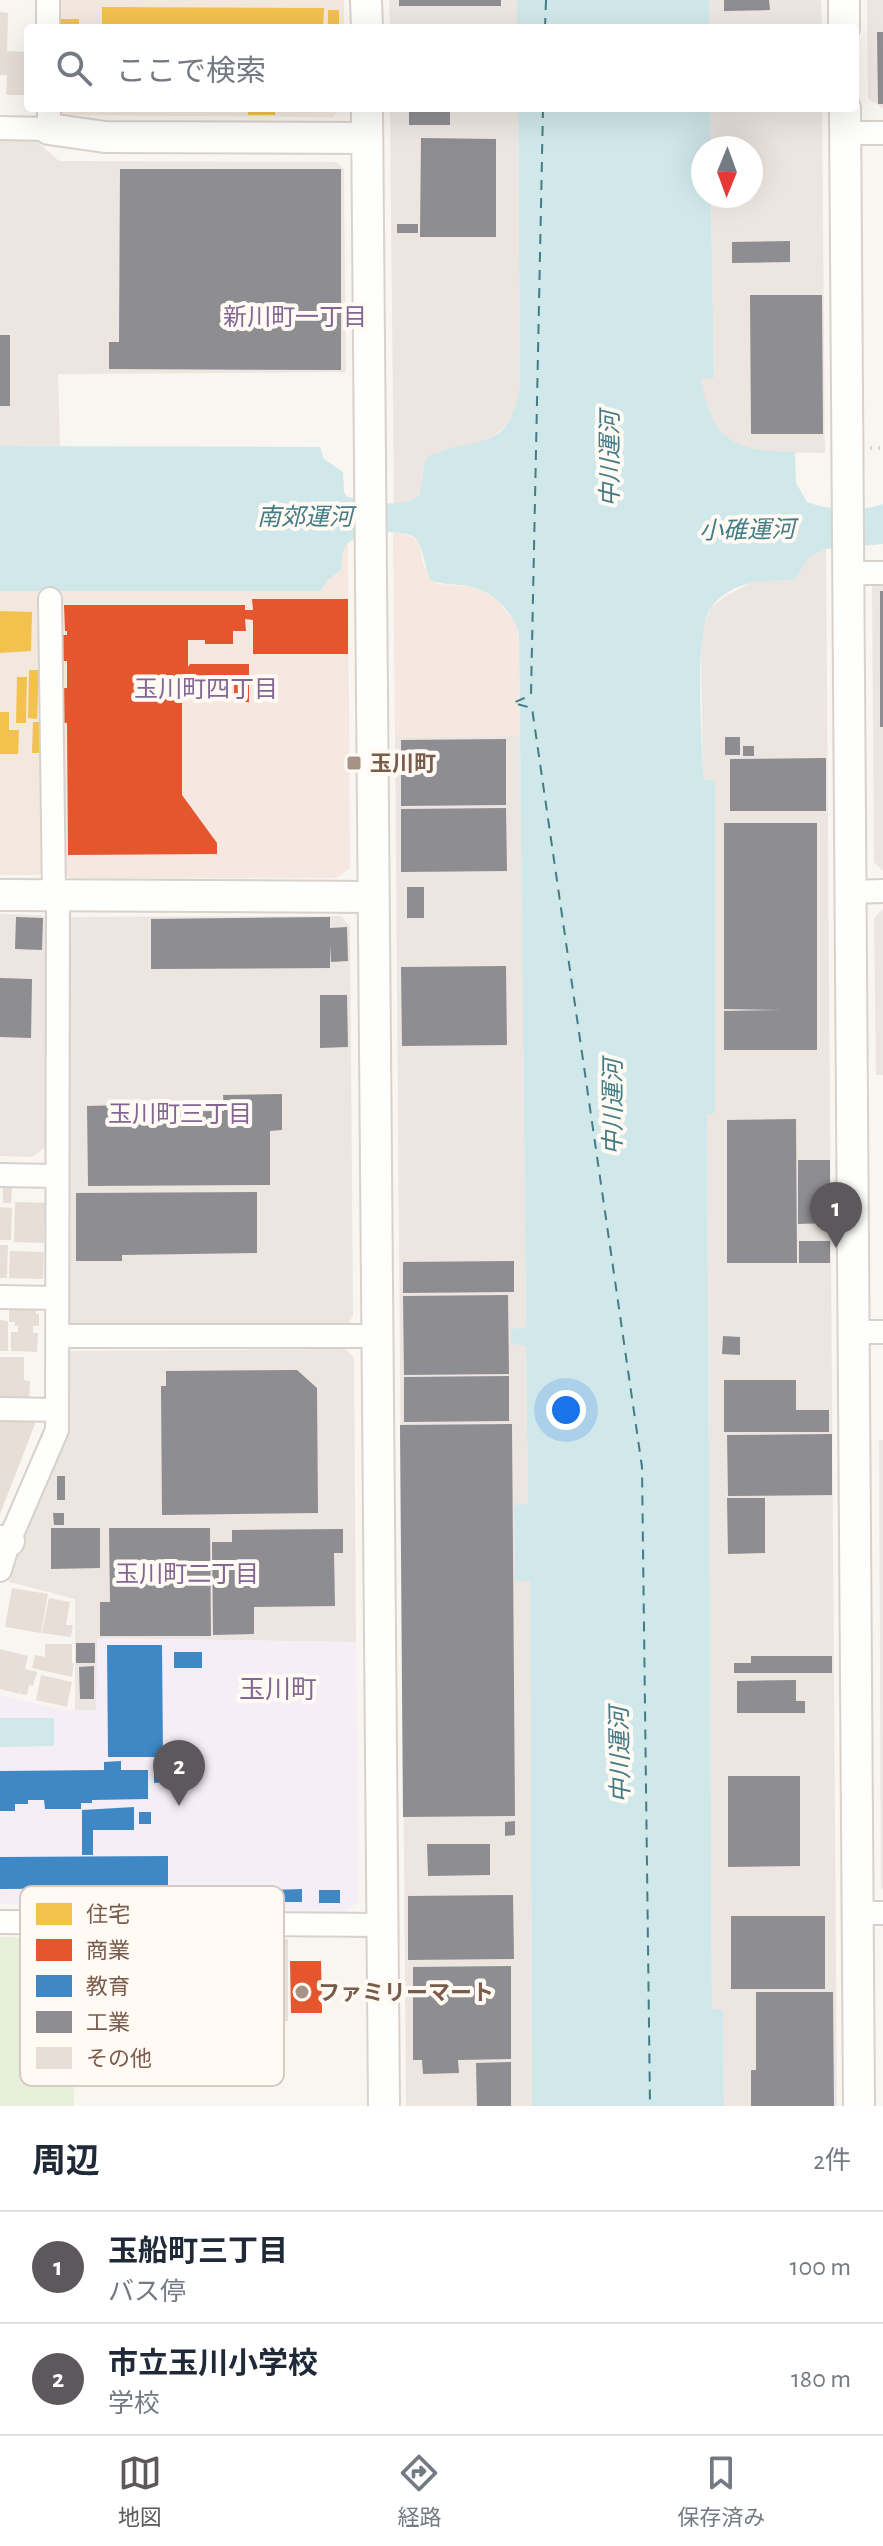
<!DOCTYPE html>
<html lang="ja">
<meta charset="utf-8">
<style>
body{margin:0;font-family:"Alegreya Sans","Noto Sans JP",sans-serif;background:#f6f6f7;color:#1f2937}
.compass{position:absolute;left:691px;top:136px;width:72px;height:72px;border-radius:50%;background:#fff;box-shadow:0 8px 32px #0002;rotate:181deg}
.you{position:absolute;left:566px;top:1410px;width:28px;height:28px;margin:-20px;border:6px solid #fff;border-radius:50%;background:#1a73e8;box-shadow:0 0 0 12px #1a73e833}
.badge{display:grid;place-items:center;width:52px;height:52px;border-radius:50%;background:#5c585b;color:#fff;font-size:26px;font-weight:700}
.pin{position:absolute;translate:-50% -66px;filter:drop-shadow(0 2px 4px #0008)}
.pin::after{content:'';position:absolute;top:42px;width:28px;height:24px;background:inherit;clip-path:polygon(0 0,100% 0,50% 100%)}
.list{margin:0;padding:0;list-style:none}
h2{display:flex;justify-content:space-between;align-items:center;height:104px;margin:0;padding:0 32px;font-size:34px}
h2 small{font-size:26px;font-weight:400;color:#747a83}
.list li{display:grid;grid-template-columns:52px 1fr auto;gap:24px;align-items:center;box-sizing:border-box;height:112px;padding:0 32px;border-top:2px solid #e0e1e3}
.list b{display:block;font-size:30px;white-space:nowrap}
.list p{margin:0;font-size:26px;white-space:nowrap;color:#747a83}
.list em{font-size:26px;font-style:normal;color:#747a83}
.icon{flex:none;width:44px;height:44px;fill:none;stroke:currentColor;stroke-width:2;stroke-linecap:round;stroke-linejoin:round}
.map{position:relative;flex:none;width:883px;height:2106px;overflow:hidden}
.search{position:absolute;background:#fff;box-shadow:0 8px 32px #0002;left:24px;right:24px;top:24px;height:88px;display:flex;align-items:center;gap:20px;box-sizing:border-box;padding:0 28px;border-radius:8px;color:#747a83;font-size:30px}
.sheet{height:328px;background:#fff}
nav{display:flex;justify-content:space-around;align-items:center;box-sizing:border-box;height:112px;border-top:2px solid #e0e1e3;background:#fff;font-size:22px;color:#747a83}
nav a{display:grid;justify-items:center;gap:4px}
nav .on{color:#5c585b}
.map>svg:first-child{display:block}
.residential{fill:#f2e8de}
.commercial{fill:#f6e8e1}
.industrial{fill:#ede5e0}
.education{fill:#f6eef6}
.green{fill:#e7f0db}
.water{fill:#d0e8ea}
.homes{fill:#f2c14e}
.shops{fill:#e4572e}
.schools{fill:#3f88c5}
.industry{fill:#8d8d92}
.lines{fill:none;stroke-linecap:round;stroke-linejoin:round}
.ferry{stroke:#437c86;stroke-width:2;stroke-dasharray:10 8;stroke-linecap:butt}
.building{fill:#e6ded7}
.street-casing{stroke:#d7d1cb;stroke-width:26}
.secondary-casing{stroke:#d9d2cb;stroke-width:34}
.path{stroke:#dcd5d0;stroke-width:4;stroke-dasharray:2 6;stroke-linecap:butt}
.street{stroke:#fefefd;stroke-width:22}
.secondary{stroke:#fefefd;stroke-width:30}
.poi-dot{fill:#a69286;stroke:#fffaf3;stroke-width:3}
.labels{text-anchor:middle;stroke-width:8;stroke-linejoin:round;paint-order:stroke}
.poi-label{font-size:22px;font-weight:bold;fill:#7a5c4d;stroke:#fffaf3;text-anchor:start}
.neighbourhood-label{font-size:24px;fill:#846695;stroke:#fffaf3}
.water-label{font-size:24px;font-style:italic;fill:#437c86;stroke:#fffaf3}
.quarter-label{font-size:26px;fill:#846695;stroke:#fffaf3}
.key{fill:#fffaf3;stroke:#d7cbc1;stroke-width:2}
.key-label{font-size:22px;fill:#7a5c4d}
</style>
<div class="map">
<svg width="883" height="2106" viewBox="0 0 883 2106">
<rect width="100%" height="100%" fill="#f9f5f0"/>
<path class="residential" d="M56,0H344V28H57Z
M57,108H341L333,117L57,115Z
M0,591H45L44,870L39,875H0Z"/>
<path class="commercial" d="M398,532L413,537L419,543L424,566L438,584L470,586L484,591L496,599L515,621L519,632L520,736L395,737L393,533Z
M348,542L350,868L337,878L70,879L60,868L58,591H321L327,581L341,570L343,550Z"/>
<path class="industrial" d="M389,0H517V28H390Z
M709,0H821L822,28H709Z
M867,0H883V108L868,99Z
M390,108H518L520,383L517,406L509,422L493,437L475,445L440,451L425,462L419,495L405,503L394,504Z
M710,108H822L825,453L761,452L742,447L730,441L718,428L706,408L701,378L714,377L711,196H751V148H711Z
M0,138L34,139L59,161L336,162L344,169L346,372L58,374L60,446H0Z
M826,549L837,2106H724L723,2011L712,2009L707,1114L715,1113V781L703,780L701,633L711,608L727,595L757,580H795L809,557Z
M875,580H883V871L874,862L872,584Z
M520,736L526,1329H511V1344L526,1345L528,1505L514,1506L516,1581L530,1580L532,2106H406L395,737Z
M883,909V1075H876L874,918Z
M0,914L41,915L48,920L47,1146L32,1157L0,1156Z
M341,916L350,926L353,1316L347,1325L69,1323L66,917Z
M346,1349L354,1358L356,1642L98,1638L97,1710H75V1599L9,1582L29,1525L68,1433V1351Z
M879,1440H883V1890L881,1888Z"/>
<path class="education" d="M97,1638L356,1642L359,1902L344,1912L0,1904V1695L64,1710H96Z"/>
<path class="green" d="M0,1937L75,1938L74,2106H0Z"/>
<path class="water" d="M517,0H709V28H517Z
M518,108H710L711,148H703V196H711L714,378L701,379C712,442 734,451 795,452L796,483L807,502C827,510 863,512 883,504V544L826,549L809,557L795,580C765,580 731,580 711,608C693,633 703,744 703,779L715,781V1113L707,1115L712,2009L723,2010L724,2106H532L530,1581H515L514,1505L528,1504L526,1346L511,1344V1329L526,1328L519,632C511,610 492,590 468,586C454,583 442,586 430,579C425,569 423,544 414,537C399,528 357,532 346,545C341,552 342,562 341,570L327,581L321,591H0V446L320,447L324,459L343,472L344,492L347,497C370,500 399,511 419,495L425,462L430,455C480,436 511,453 520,383Z
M0,1718H54V1746L0,1747Z"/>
<path class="homes" d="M102,7L324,8L323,28H102Z
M328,10H339V28H328Z
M59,19H79V28H59Z
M248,109H275V115H248Z
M0,611L32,612L31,651L0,653Z
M29,670H39L37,719L28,718Z
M17,677H27L26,723H16Z
M0,712H9V730H19L18,754H0Z
M33,722H41V753H32Z"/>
<path class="shops" d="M252,599H348V654H253V620L245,619L246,631H233V644H205V640H188V667L190,664H249V702H234V675L182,676V795L217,843V854L68,855L67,723H57L56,688H67V661H58V635H67V631H65L64,605H245V610H253Z
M290,1961H321L322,2013H291Z"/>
<path class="schools" d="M107,1645H162L163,1757H108Z
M174,1652H202V1668H174Z
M121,1761V1770H148V1799L92,1800V1803H81V1809H45L44,1800H28V1804H15V1811H0V1771L104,1770V1762Z
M154,1768H163L164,1782L154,1783Z
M134,1807V1830H93V1855H82V1810Z
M139,1812H151V1824H139Z
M168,1856V1888L0,1889V1857Z
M302,1889V1902H271V1890Z
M319,1890H340V1903H319Z"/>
<path class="industry" d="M399,0H501V6H399Z
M724,0H769L770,10L724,11Z
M877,32H883V104H878Z
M409,108H450V125H409Z
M421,138L496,139V237H420Z
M120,169H341V370L109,369V342H119Z
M397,224H418V233H397Z
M790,241V262L732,263V242Z
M750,295H822L823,434H751Z
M0,335H10V406H0Z
M880,591H883V727H880Z
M725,737H740V755H725Z
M506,739V805L401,806V740Z
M743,746H754V756H743Z
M826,758V811H730V759Z
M506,808L507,871L401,872V809Z
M724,823H817V1050H724V1011L784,1010L724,1009Z
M407,887H424V918H407Z
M16,917L43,918L42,950L15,949Z
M330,917V928L347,927L348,961L331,962L330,945V968L151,969V919Z
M506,966L507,1045L402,1046L401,967Z
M0,978L32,979L31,1038L0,1037Z
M320,995H347L348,1047L320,1048Z
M282,1094V1130L270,1131V1185L88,1186L87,1106L124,1105V1112L224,1111L223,1095Z
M796,1119L797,1263H727V1120Z
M798,1160H830V1223L798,1224Z
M257,1192V1253L122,1255V1261H76V1193Z
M799,1241H830V1263H799Z
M514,1261V1292L403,1293V1262Z
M508,1295L509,1374L404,1375L403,1296Z
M723,1336L740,1337V1355L722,1354Z
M297,1370L317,1388L318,1513L162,1515L161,1386H166V1371Z
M509,1376V1421L404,1422V1377Z
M724,1380H796V1410H829V1432H724Z
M512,1424L515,1816L403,1817L400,1425Z
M832,1434V1495L728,1496L727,1435Z
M57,1476H65V1500H57Z
M727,1498H765V1553L728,1554Z
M53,1513H64V1525H54Z
M51,1528H100V1568L51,1569Z
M109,1528H210L211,1636H100V1602H110Z
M343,1529V1553H334L335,1606L254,1607V1634L213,1635L212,1542H232V1530Z
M76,1643H95V1663H76Z
M751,1656H832V1673H734V1663H751Z
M94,1666V1699H80L79,1667Z
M796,1680V1701H805V1713H737V1681Z
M728,1776H800V1866L728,1867Z
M515,1821V1835L505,1836V1822Z
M427,1844H490V1875L428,1876Z
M513,1895L514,1959L408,1960V1896Z
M731,1916H825V1989H731Z
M511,1966V2059L458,2060L459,2073L423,2074L422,2060H413V1967Z
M756,1992H833L834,2106H751V2070H756Z
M511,2062V2106H477L476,2063Z"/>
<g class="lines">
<path class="ferry" d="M545,28L546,0
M543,108L531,695L513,703L532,708L642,1467L650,2106"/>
</g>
<path class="building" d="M0,12L8,13L7,51L26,52L28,83H25L24,95H6L7,75H0Z
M3,1186H12L11,1203H3Z
M15,1202L45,1203L44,1243L14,1242Z
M0,1207L12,1208L11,1240H0Z
M0,1245H8L7,1278H0Z
M10,1251L44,1252L43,1279L9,1278Z
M15,1305L36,1306V1314H39V1326H33V1333H38L37,1352L11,1351V1332H18V1326H15V1322H9V1310H15Z
M0,1320L8,1321V1351H0Z
M0,1357H24V1380L30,1381L29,1401L0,1400Z
M0,1417L32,1418L35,1424L0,1514Z
M12,1588L48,1594L41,1633L5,1627Z
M49,1598L70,1602L66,1625H73L71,1637L42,1633Z
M45,1644H72V1663H74L72,1677L32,1668L35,1655L45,1657Z
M0,1649L28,1656L25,1669L37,1672L33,1686L29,1685L27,1695L20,1694L22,1686L19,1694L0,1689Z
M41,1675L72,1682L67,1707L36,1700Z
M288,1939V2021H273V2046L212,2047L211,2022H168V2035H130V2016H120V1940Z"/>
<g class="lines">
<defs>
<path id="street" d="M48,0V28
M0,128L49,129V108
M845,133H883
M848,573H883
M50,599L54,896
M850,892L883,891
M0,1175L57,1176
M0,1297L57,1298
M855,1332H883
M57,1336H377
M0,1409L57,1410
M0,1570L9,1541L57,1430L58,896
M858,1913H883
M0,1922L382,1925"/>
<path id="secondary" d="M366,0L367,28
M844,0V28
M367,108L384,2106
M845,108L859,2106
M49,129L105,137L367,138
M0,895L374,897
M0,1541H9"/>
</defs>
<use href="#street" class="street-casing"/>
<use href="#secondary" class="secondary-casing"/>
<path class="path" d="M870,448H883"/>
<use href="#street" class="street"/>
<use href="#secondary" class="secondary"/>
</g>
<g class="poi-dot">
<rect x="346" y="755" width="16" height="16" rx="4"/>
<circle cx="302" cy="1992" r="8"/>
</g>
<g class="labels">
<g class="poi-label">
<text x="370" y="771">玉川町</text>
<text x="318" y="2000">ファミリーマート</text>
</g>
<g class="neighbourhood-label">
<text x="295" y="325">新川町一丁目</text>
<text x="206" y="697">玉川町四丁目</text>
<text x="180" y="1122">玉川町三丁目</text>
<text x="187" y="1582">玉川町二丁目</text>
</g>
<g class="water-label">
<text transform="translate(610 459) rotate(-90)" y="8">中川運河</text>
<text x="305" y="525">南郊運河</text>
<text transform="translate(747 530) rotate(-1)" y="8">小碓運河</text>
<text transform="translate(613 1107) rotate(-90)" y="8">中川運河</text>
<text transform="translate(620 1755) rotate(-91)" y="8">中川運河</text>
</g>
<g class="quarter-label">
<text x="278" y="1698">玉川町</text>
</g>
</g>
<rect x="20" y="1886" width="264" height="200" rx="12" class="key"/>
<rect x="36" y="1903" width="36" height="22" fill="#f2c14e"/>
<rect x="36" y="1939" width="36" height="22" fill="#e4572e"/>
<rect x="36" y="1975" width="36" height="22" fill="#3f88c5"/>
<rect x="36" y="2011" width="36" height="22" fill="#8d8d92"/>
<rect x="36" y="2047" width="36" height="22" fill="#e6ded7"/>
<g class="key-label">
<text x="86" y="1922">住宅</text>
<text x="86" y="1958">商業</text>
<text x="86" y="1994">教育</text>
<text x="86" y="2030">工業</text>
<text x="86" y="2066">その他</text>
</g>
</svg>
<svg class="compass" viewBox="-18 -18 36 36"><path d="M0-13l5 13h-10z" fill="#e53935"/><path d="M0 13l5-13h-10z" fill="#747a83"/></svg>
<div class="you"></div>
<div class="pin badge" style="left:836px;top:1248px">1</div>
<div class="pin badge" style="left:179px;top:1806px">2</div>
<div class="search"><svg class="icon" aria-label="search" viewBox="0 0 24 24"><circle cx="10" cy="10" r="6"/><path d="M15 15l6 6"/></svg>ここで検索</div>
</div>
<section class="sheet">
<h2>周辺<small>2件</small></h2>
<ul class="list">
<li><span class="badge">1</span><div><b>玉船町三丁目</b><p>バス停</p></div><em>100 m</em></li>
<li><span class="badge">2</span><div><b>市立玉川小学校</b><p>学校</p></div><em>180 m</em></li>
</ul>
</section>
<nav>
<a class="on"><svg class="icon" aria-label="map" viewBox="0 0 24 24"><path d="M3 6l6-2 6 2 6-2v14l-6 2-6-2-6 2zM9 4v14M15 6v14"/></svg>地図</a>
<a><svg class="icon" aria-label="directions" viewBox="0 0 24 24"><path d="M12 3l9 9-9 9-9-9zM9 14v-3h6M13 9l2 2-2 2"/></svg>経路</a>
<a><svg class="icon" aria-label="saved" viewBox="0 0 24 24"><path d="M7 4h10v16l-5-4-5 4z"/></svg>保存済み</a>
</nav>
